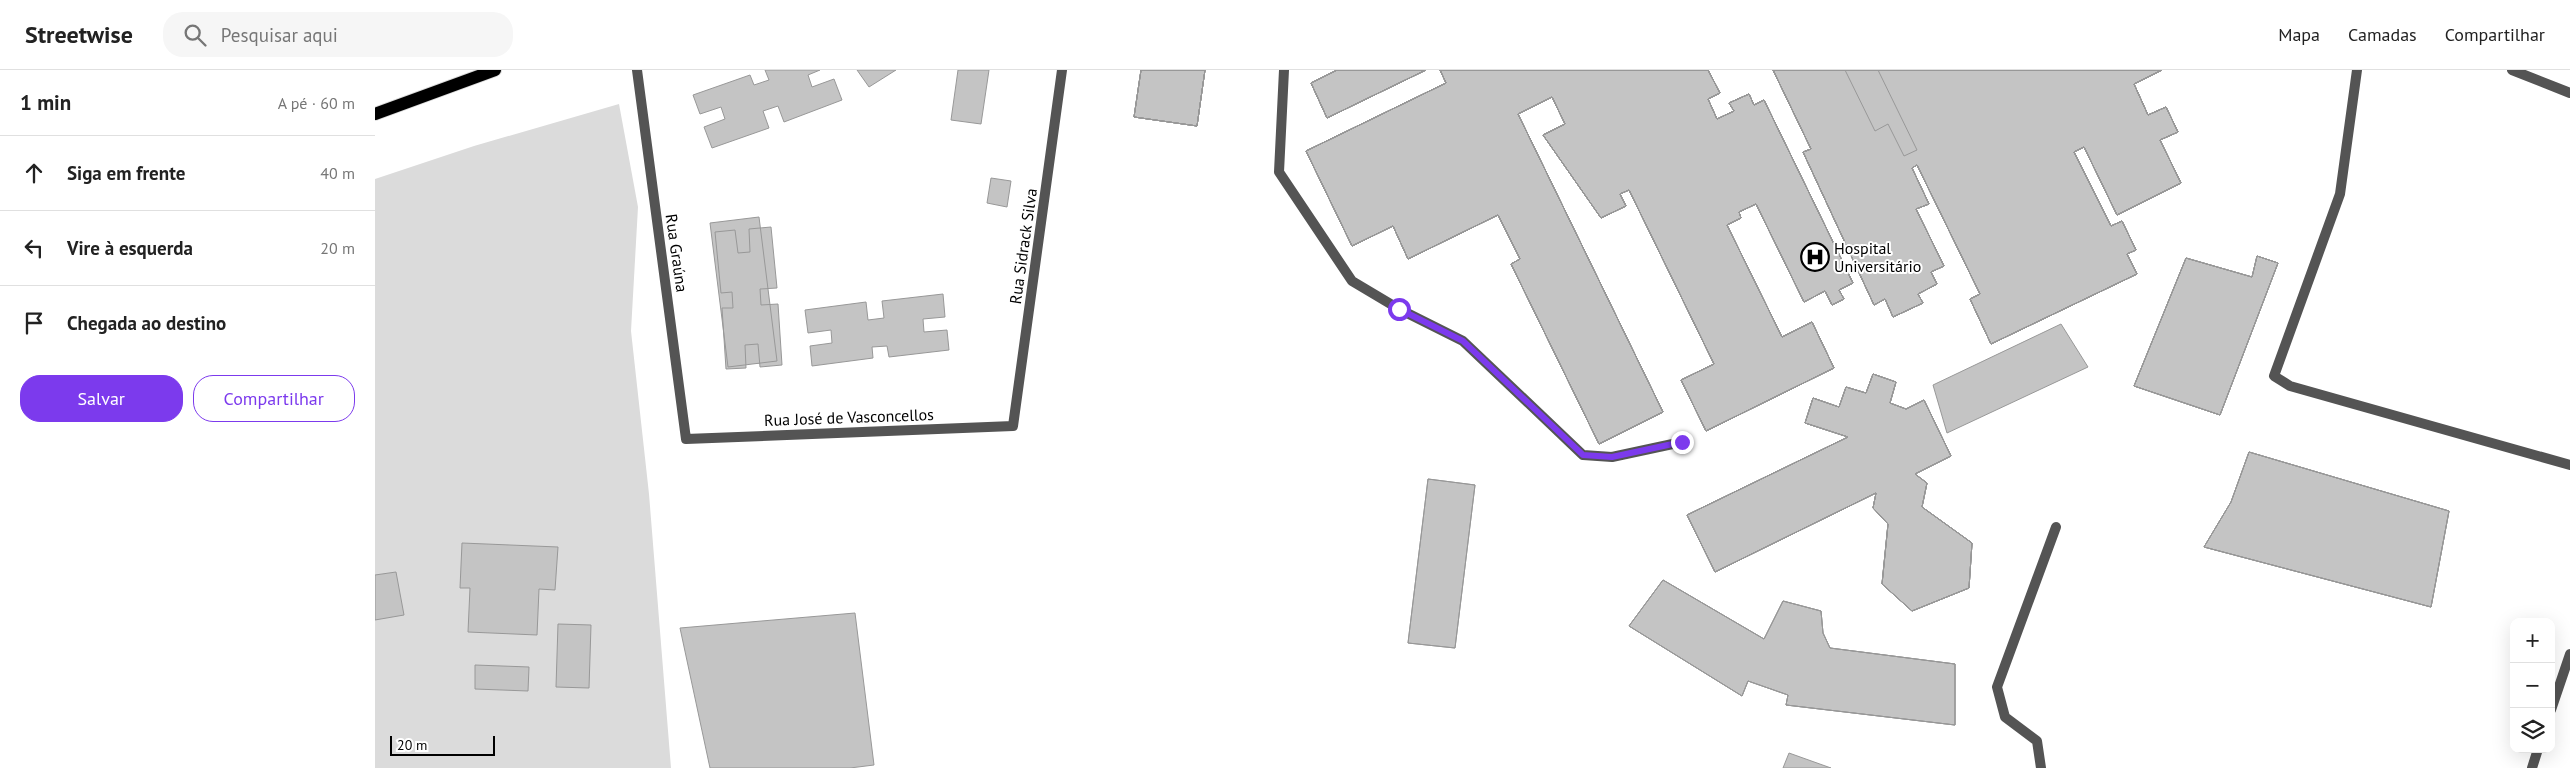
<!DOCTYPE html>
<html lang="pt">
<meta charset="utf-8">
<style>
body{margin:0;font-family:"PT Sans",sans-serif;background:#f6f6f6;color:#222}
.controls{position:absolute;right:15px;bottom:15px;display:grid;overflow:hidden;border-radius:10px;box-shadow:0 5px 20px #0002}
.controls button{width:45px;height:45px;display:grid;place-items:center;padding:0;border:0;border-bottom:1px solid #e0e0e0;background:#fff;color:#222;font:25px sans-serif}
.scale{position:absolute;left:15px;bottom:12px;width:105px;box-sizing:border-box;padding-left:5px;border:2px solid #000;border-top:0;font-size:14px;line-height:18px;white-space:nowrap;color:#000;-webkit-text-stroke:4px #fff;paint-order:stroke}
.stop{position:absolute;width:15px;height:15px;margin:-11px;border:4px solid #7c3aed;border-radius:50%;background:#fff}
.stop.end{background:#7c3aed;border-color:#fff;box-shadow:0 1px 5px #0008}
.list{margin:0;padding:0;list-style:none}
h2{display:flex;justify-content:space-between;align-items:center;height:65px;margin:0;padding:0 20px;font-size:21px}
h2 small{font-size:16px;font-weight:400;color:#767676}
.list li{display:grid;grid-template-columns:32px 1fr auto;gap:15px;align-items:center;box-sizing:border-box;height:75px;padding:0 20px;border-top:1px solid #e0e0e0}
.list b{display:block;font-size:19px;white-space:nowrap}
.list em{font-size:16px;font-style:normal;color:#767676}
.actions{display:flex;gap:10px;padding:15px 20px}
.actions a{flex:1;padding:11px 0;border:1px solid #7c3aed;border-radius:20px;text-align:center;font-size:18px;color:#7c3aed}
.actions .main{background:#7c3aed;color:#fff}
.icon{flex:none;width:28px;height:28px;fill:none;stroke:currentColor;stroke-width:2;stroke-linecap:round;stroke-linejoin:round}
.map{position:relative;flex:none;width:2195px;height:698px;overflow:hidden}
header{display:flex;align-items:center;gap:30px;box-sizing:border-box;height:70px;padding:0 25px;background:#fff;border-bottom:1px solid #e0e0e0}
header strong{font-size:24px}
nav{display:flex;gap:28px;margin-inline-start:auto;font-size:18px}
.search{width:350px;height:45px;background:#f6f6f6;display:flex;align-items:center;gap:12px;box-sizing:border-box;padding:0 18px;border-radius:20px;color:#767676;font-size:19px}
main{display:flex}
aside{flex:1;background:#fff}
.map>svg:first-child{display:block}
.green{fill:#dbdbdb}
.building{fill:#c4c4c4;stroke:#989898}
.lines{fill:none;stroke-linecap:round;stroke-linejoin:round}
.primary-casing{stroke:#dbdbdb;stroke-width:14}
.service{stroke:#545454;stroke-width:10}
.minor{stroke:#545454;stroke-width:10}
.primary{stroke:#000;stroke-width:12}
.route{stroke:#7c3aed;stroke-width:6}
.labels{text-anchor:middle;stroke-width:4;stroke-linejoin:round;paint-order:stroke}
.street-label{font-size:16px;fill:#000;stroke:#fff}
.poi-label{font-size:16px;fill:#000;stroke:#fff;text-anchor:start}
</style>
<header>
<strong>Streetwise</strong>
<div class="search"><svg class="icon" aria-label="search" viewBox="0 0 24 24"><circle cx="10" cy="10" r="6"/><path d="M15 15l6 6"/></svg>Pesquisar aqui</div>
<nav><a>Mapa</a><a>Camadas</a><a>Compartilhar</a></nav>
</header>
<main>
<aside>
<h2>1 min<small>A pé · 60 m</small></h2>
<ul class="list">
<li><svg class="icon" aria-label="ahead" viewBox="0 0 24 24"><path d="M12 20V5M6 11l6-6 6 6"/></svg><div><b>Siga em frente</b></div><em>40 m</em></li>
<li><svg class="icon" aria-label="left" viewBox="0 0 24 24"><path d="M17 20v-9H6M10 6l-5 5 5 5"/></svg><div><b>Vire à esquerda</b></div><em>20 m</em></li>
<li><svg class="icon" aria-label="arrive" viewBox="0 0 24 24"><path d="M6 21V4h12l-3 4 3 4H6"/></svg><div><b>Chegada ao destino</b></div></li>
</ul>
<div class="actions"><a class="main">Salvar</a><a>Compartilhar</a></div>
</aside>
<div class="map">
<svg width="2195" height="698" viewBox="0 0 2195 698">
<rect width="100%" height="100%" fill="#fff"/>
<path class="green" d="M244,34L263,137L256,261L274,424L296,698H0V109L99,76Z"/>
<path class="building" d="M390,0H445L433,5L437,17L459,9L467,30L409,52L403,36L388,41L394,58L337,78L329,57L350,49L346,37L325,44L318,25L375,5L379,15L394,10Z
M482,0H521L494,17Z
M583,0H614L606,54L576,50Z
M766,0H830L822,56L759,47Z
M766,0H830L822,56L759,47Z
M766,0H830L822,56L759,47Z
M766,0H830L822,56L759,47Z
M766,0H830L822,56L759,47Z
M766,0H830L822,56L759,47Z
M766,0H830L822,56L759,47Z
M962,0H1051L952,48L936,13Z
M962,0H1051L952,48L936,13Z
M962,0H1051L952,48L936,13Z
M962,0H1051L952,48L936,13Z
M962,0H1051L952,48L936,13Z
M962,0H1051L952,48L936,13Z
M962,0H1051L952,48L936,13Z
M962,0H1051L952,48L936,13Z
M962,0H1051L952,48L936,13Z
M1065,0H1333L1345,23L1333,29L1342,49L1359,41L1354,33L1374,24L1379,35L1389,30L1478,213L1464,220L1469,229L1457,235L1450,221L1429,232L1381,134L1364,142L1366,148L1352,155L1407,267L1437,252L1459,298L1331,361L1306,310L1339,294L1254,120L1245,124L1251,136L1226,148L1168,65L1190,54L1177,27L1143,44L1288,342L1224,374L1136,194L1145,189L1123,145L1033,189L1018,156L977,176L931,81L1071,13Z
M1065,0H1333L1345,23L1333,29L1342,49L1359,41L1354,33L1374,24L1379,35L1389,30L1478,213L1464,220L1469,229L1457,235L1450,221L1429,232L1381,134L1364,142L1366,148L1352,155L1407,267L1437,252L1459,298L1331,361L1306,310L1339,294L1254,120L1245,124L1251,136L1226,148L1168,65L1190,54L1177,27L1143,44L1288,342L1224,374L1136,194L1145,189L1123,145L1033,189L1018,156L977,176L931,81L1071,13Z
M1065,0H1333L1345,23L1333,29L1342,49L1359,41L1354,33L1374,24L1379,35L1389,30L1478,213L1464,220L1469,229L1457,235L1450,221L1429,232L1381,134L1364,142L1366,148L1352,155L1407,267L1437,252L1459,298L1331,361L1306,310L1339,294L1254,120L1245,124L1251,136L1226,148L1168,65L1190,54L1177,27L1143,44L1288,342L1224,374L1136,194L1145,189L1123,145L1033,189L1018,156L977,176L931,81L1071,13Z
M1065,0H1333L1345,23L1333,29L1342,49L1359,41L1354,33L1374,24L1379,35L1389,30L1478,213L1464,220L1469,229L1457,235L1450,221L1429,232L1381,134L1364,142L1366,148L1352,155L1407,267L1437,252L1459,298L1331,361L1306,310L1339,294L1254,120L1245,124L1251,136L1226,148L1168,65L1190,54L1177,27L1143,44L1288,342L1224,374L1136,194L1145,189L1123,145L1033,189L1018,156L977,176L931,81L1071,13Z
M1065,0H1333L1345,23L1333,29L1342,49L1359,41L1354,33L1374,24L1379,35L1389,30L1478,213L1464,220L1469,229L1457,235L1450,221L1429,232L1381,134L1364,142L1366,148L1352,155L1407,267L1437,252L1459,298L1331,361L1306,310L1339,294L1254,120L1245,124L1251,136L1226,148L1168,65L1190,54L1177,27L1143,44L1288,342L1224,374L1136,194L1145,189L1123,145L1033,189L1018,156L977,176L931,81L1071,13Z
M1065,0H1333L1345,23L1333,29L1342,49L1359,41L1354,33L1374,24L1379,35L1389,30L1478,213L1464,220L1469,229L1457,235L1450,221L1429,232L1381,134L1364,142L1366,148L1352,155L1407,267L1437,252L1459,298L1331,361L1306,310L1339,294L1254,120L1245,124L1251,136L1226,148L1168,65L1190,54L1177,27L1143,44L1288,342L1224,374L1136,194L1145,189L1123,145L1033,189L1018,156L977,176L931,81L1071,13Z
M1065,0H1333L1345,23L1333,29L1342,49L1359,41L1354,33L1374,24L1379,35L1389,30L1478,213L1464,220L1469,229L1457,235L1450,221L1429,232L1381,134L1364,142L1366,148L1352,155L1407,267L1437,252L1459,298L1331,361L1306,310L1339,294L1254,120L1245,124L1251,136L1226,148L1168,65L1190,54L1177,27L1143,44L1288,342L1224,374L1136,194L1145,189L1123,145L1033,189L1018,156L977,176L931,81L1071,13Z
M1065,0H1333L1345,23L1333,29L1342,49L1359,41L1354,33L1374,24L1379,35L1389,30L1478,213L1464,220L1469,229L1457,235L1450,221L1429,232L1381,134L1364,142L1366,148L1352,155L1407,267L1437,252L1459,298L1331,361L1306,310L1339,294L1254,120L1245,124L1251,136L1226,148L1168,65L1190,54L1177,27L1143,44L1288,342L1224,374L1136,194L1145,189L1123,145L1033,189L1018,156L977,176L931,81L1071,13Z
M1065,0H1333L1345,23L1333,29L1342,49L1359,41L1354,33L1374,24L1379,35L1389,30L1478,213L1464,220L1469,229L1457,235L1450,221L1429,232L1381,134L1364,142L1366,148L1352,155L1407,267L1437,252L1459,298L1331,361L1306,310L1339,294L1254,120L1245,124L1251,136L1226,148L1168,65L1190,54L1177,27L1143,44L1288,342L1224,374L1136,194L1145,189L1123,145L1033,189L1018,156L977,176L931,81L1071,13Z
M1398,0H1787L1759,14L1773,45L1791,37L1803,62L1785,70L1806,113L1742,145L1709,77L1699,82L1736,156L1747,151L1761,180L1752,184L1762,204L1616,274L1595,229L1605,224L1542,95L1537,98L1554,134L1541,139L1569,196L1556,202L1562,214L1543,224L1548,233L1518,247L1510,229L1499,235L1428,82L1436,79Z
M1398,0H1787L1759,14L1773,45L1791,37L1803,62L1785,70L1806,113L1742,145L1709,77L1699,82L1736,156L1747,151L1761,180L1752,184L1762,204L1616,274L1595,229L1605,224L1542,95L1537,98L1554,134L1541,139L1569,196L1556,202L1562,214L1543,224L1548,233L1518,247L1510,229L1499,235L1428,82L1436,79Z
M1398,0H1787L1759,14L1773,45L1791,37L1803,62L1785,70L1806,113L1742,145L1709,77L1699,82L1736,156L1747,151L1761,180L1752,184L1762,204L1616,274L1595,229L1605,224L1542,95L1537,98L1554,134L1541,139L1569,196L1556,202L1562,214L1543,224L1548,233L1518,247L1510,229L1499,235L1428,82L1436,79Z
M1398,0H1787L1759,14L1773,45L1791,37L1803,62L1785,70L1806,113L1742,145L1709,77L1699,82L1736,156L1747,151L1761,180L1752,184L1762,204L1616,274L1595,229L1605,224L1542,95L1537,98L1554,134L1541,139L1569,196L1556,202L1562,214L1543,224L1548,233L1518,247L1510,229L1499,235L1428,82L1436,79Z
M1398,0H1787L1759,14L1773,45L1791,37L1803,62L1785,70L1806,113L1742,145L1709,77L1699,82L1736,156L1747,151L1761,180L1752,184L1762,204L1616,274L1595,229L1605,224L1542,95L1537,98L1554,134L1541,139L1569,196L1556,202L1562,214L1543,224L1548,233L1518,247L1510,229L1499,235L1428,82L1436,79Z
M1398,0H1787L1759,14L1773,45L1791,37L1803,62L1785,70L1806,113L1742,145L1709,77L1699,82L1736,156L1747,151L1761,180L1752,184L1762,204L1616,274L1595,229L1605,224L1542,95L1537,98L1554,134L1541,139L1569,196L1556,202L1562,214L1543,224L1548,233L1518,247L1510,229L1499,235L1428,82L1436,79Z
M1398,0H1787L1759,14L1773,45L1791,37L1803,62L1785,70L1806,113L1742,145L1709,77L1699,82L1736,156L1747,151L1761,180L1752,184L1762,204L1616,274L1595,229L1605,224L1542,95L1537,98L1554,134L1541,139L1569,196L1556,202L1562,214L1543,224L1548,233L1518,247L1510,229L1499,235L1428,82L1436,79Z
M1398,0H1787L1759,14L1773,45L1791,37L1803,62L1785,70L1806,113L1742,145L1709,77L1699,82L1736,156L1747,151L1761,180L1752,184L1762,204L1616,274L1595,229L1605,224L1542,95L1537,98L1554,134L1541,139L1569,196L1556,202L1562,214L1543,224L1548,233L1518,247L1510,229L1499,235L1428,82L1436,79Z
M1398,0H1787L1759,14L1773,45L1791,37L1803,62L1785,70L1806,113L1742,145L1709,77L1699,82L1736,156L1747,151L1761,180L1752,184L1762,204L1616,274L1595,229L1605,224L1542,95L1537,98L1554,134L1541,139L1569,196L1556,202L1562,214L1543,224L1548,233L1518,247L1510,229L1499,235L1428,82L1436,79Z
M1470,0H1503L1542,80L1529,86L1513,54L1500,61Z
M616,108L636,111L632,137L612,133Z
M384,147L402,291L353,297L335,153Z
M396,157L402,218L385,219L386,235L403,234L407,295L385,297L383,274L370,275L371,298L351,299L347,238H358L357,222L346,223L340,162L360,160L363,183L375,182L374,159Z
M1882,186L1903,193L1845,345L1759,316L1811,188L1877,207Z
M1882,186L1903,193L1845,345L1759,316L1811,188L1877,207Z
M1882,186L1903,193L1845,345L1759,316L1811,188L1877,207Z
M1882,186L1903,193L1845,345L1759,316L1811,188L1877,207Z
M1882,186L1903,193L1845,345L1759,316L1811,188L1877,207Z
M568,224L570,247L548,249L549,262L572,260L574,280L514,287L512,276L497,277L498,288L437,296L435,276L457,273L456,260L433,263L430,240L491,232L493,250L509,248L507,231Z
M1686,254L1713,297L1572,363L1558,315Z
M1498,304L1521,312L1515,333L1531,339L1549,330L1576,386L1540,404L1552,413L1547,437L1597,473L1594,518L1537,541L1507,514L1513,454L1498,438L1501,423L1340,502L1312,445L1473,367L1430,353L1438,328L1464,337L1471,317L1491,323Z
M1498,304L1521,312L1515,333L1531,339L1549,330L1576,386L1540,404L1552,413L1547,437L1597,473L1594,518L1537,541L1507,514L1513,454L1498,438L1501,423L1340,502L1312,445L1473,367L1430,353L1438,328L1464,337L1471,317L1491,323Z
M1498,304L1521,312L1515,333L1531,339L1549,330L1576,386L1540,404L1552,413L1547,437L1597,473L1594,518L1537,541L1507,514L1513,454L1498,438L1501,423L1340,502L1312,445L1473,367L1430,353L1438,328L1464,337L1471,317L1491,323Z
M1498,304L1521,312L1515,333L1531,339L1549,330L1576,386L1540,404L1552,413L1547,437L1597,473L1594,518L1537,541L1507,514L1513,454L1498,438L1501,423L1340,502L1312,445L1473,367L1430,353L1438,328L1464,337L1471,317L1491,323Z
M1498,304L1521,312L1515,333L1531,339L1549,330L1576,386L1540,404L1552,413L1547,437L1597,473L1594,518L1537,541L1507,514L1513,454L1498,438L1501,423L1340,502L1312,445L1473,367L1430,353L1438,328L1464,337L1471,317L1491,323Z
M1498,304L1521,312L1515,333L1531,339L1549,330L1576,386L1540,404L1552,413L1547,437L1597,473L1594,518L1537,541L1507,514L1513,454L1498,438L1501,423L1340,502L1312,445L1473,367L1430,353L1438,328L1464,337L1471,317L1491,323Z
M1874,382L2074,441L2056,537L1829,477L1856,432Z
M1874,382L2074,441L2056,537L1829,477L1856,432Z
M1874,382L2074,441L2056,537L1829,477L1856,432Z
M1874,382L2074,441L2056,537L1829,477L1856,432Z
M1053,409L1100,415L1080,578L1033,573Z
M1053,409L1100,415L1080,578L1033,573Z
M87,473L183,477L180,520L164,519L162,565L93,562L95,518H85Z
M21,502L29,545L0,550V505Z
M1288,510L1389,569L1408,531L1446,541L1448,563L1455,578L1580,594V655L1411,635L1413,625L1373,611L1367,626L1254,556Z
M1288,510L1389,569L1408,531L1446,541L1448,563L1455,578L1580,594V655L1411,635L1413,625L1373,611L1367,626L1254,556Z
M1288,510L1389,569L1408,531L1446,541L1448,563L1455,578L1580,594V655L1411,635L1413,625L1373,611L1367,626L1254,556Z
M480,543L499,695L475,698H335L305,558Z
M183,554L216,555L214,618L181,617Z
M100,595L154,597L153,621L100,619Z
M1414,683L1456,698H1408Z"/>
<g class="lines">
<defs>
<path id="primary" d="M0,44L120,0"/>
</defs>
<use href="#primary" class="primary-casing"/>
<path class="service" d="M909,0L904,102L977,211L1024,239L1088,271L1208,385L1237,387L1307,372
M1982,0L1965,124L1899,306L1915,316L2195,395
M2137,0L2195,23
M1666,698L1662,671L1630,647L1622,617L1681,457"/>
<path class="minor" d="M262,0L311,369L638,356L687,0
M2176,640L2195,584
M2157,698L2163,679"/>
<use href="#primary" class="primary"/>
</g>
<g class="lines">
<path class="route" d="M1024,239L1088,271L1208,385L1237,387L1307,372"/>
</g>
<defs>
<symbol id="hospital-ring" viewBox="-11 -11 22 22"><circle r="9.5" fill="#fff" stroke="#000" stroke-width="1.5"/><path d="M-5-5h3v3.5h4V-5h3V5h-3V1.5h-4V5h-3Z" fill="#000"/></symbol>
</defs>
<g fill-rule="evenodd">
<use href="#hospital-ring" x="1424" y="171" width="32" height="32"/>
</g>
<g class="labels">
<g class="street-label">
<text transform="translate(648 176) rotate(-82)" y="6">Rua Sidrack Silva</text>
<text transform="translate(302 183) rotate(82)" y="6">Rua Graúna</text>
<text transform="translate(474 347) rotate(-2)" y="6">Rua José de Vasconcellos</text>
</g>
<g class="poi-label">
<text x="1459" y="184">Hospital<tspan x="1459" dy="18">Universitário</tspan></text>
</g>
</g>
</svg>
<div class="controls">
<button>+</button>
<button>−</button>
<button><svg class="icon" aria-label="layers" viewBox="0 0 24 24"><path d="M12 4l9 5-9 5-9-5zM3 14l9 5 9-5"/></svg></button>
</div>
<div class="scale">20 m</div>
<div class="stop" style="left:1024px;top:239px"></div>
<div class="stop end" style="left:1307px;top:372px"></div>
</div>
</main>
